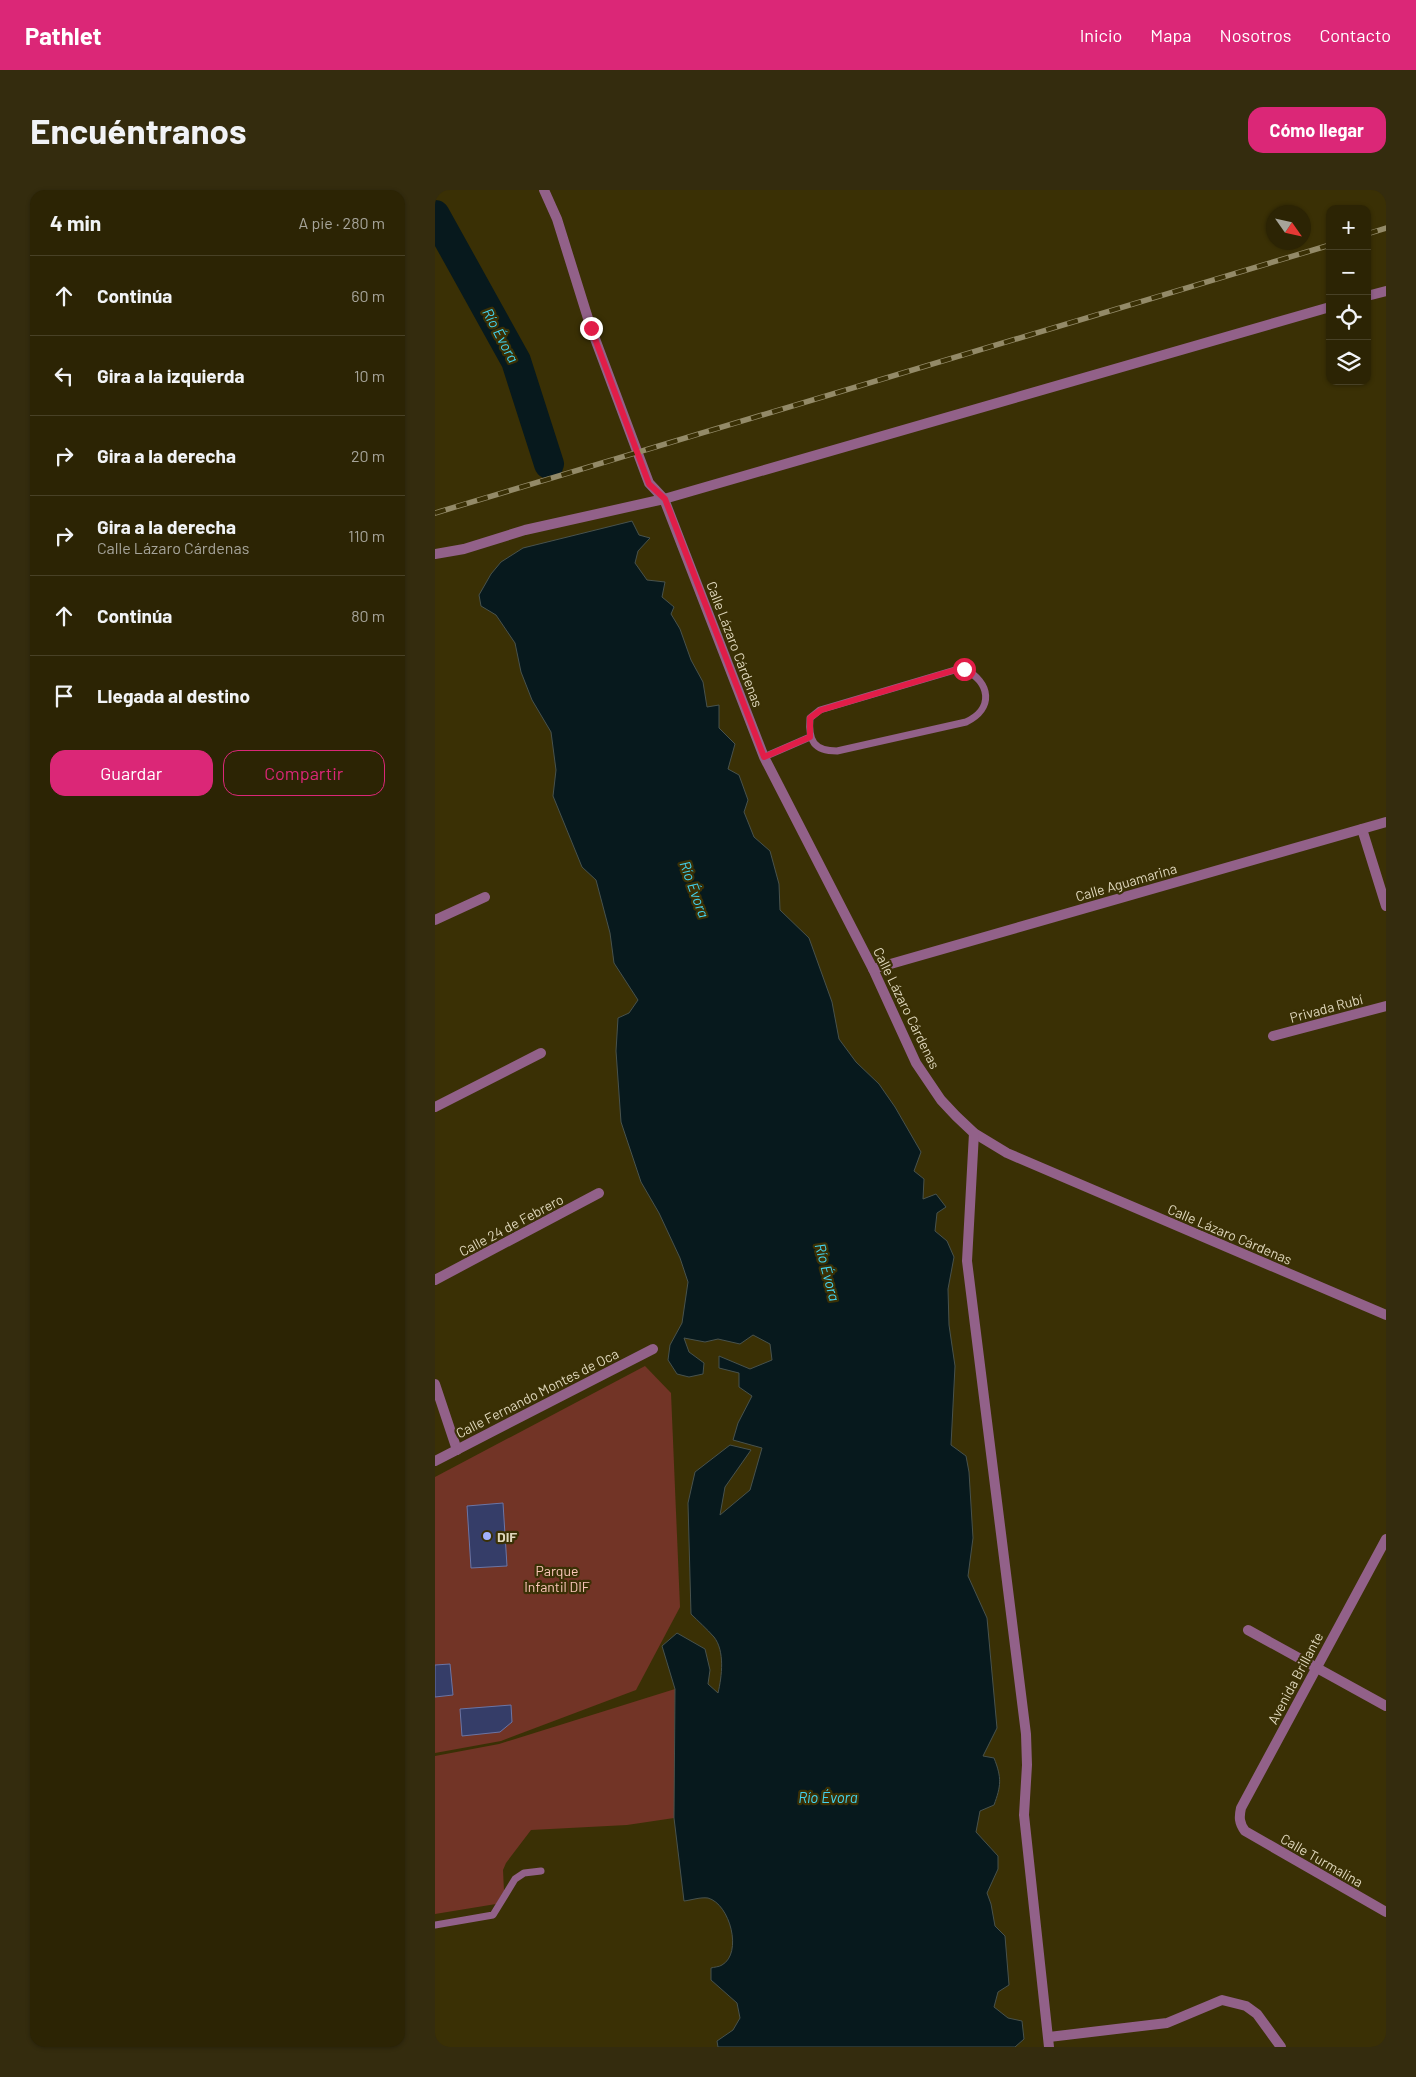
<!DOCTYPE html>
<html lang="es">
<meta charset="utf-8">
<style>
body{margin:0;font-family:Barlow,sans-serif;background:#342c0e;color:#f1f3f6}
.controls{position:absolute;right:15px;top:15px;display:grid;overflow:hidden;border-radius:10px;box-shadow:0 1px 4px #0004}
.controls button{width:45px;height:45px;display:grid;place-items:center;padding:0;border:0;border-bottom:1px solid #484126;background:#2c2404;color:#f1f3f6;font:25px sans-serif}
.compass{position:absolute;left:831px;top:15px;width:45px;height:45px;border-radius:50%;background:#2c2404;box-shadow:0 1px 4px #0004;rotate:124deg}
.stop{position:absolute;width:15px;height:15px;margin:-11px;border:4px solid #e11d48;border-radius:50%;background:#fff}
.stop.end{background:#e11d48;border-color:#fff;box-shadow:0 1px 5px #0008}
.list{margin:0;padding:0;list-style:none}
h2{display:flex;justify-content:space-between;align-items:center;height:65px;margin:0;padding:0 20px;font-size:21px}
h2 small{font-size:16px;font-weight:400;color:#a6a49a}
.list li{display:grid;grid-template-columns:32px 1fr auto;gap:15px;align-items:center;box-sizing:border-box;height:80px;padding:0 20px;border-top:1px solid #484126}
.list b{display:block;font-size:19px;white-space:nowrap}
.list p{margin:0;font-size:16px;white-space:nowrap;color:#a6a49a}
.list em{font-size:16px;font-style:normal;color:#a6a49a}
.actions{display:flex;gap:10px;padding:15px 20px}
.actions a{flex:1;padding:11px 0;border:1px solid #db2777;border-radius:15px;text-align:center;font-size:18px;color:#db2777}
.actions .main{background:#db2777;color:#fff}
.icon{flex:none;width:28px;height:28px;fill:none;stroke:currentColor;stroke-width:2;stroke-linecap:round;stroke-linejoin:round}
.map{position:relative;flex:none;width:951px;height:1857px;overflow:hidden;border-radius:15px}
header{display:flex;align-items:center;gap:30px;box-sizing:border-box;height:70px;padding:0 25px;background:#db2777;color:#fff}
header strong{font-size:24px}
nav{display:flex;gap:28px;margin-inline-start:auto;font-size:18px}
.intro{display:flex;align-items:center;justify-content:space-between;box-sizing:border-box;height:120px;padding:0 30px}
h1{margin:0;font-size:35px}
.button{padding:12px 22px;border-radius:15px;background:#db2777;color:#fff;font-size:18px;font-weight:700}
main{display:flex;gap:30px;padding:0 30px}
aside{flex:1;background:#2c2404;border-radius:15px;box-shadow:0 1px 4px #0004}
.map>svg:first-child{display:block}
.green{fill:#723426}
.water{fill:#07191d;stroke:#48524d}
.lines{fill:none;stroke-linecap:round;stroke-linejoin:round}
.river{stroke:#07191d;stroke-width:30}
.building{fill:#353d68;stroke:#6b75a5}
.service{stroke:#926189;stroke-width:7}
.minor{stroke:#926189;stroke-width:10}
.tertiary{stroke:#926189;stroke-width:10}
.rail-casing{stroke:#938a68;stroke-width:5.5}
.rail{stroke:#3a3005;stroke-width:4;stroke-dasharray:11;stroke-linecap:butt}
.route{stroke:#e11d48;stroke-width:6}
.poi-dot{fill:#a2b2fd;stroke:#3a3005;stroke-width:2}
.labels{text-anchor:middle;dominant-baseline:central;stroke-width:4.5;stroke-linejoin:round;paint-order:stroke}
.street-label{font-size:14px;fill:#dfd7bc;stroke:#3a3005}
.poi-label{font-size:14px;font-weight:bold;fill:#dfd7bc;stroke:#3a3005;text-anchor:start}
.park-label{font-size:14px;fill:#fcc8bb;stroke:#3a3005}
.water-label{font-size:15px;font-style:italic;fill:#43d2ef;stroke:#3a3005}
</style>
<header>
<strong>Pathlet</strong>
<nav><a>Inicio</a><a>Mapa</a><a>Nosotros</a><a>Contacto</a></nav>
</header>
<div class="intro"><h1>Encuéntranos</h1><a class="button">Cómo llegar</a></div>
<main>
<aside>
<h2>4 min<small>A pie · 280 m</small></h2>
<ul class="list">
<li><svg class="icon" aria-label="ahead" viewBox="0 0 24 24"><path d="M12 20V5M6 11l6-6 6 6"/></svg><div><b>Continúa</b></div><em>60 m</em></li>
<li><svg class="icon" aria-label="left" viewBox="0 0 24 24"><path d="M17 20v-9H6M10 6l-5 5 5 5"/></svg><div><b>Gira a la izquierda</b></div><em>10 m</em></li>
<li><svg class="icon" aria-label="right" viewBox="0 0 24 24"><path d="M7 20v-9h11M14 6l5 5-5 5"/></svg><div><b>Gira a la derecha</b></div><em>20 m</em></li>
<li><svg class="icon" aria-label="right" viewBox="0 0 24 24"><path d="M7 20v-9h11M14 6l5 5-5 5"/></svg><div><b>Gira a la derecha</b><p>Calle Lázaro Cárdenas</p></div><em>110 m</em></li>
<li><svg class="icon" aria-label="ahead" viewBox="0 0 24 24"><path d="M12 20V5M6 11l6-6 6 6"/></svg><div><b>Continúa</b></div><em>80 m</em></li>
<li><svg class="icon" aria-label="arrive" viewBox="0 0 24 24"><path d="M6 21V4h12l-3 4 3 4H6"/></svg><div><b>Llegada al destino</b></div></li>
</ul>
<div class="actions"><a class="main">Guardar</a><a>Compartir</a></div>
</aside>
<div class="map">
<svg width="951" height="1857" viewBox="0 0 951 1857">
<rect width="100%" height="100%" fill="#3a3005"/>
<g class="green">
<polygon points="210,1176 236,1203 245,1417 201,1500 66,1551 0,1563 0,1287"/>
<polygon points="240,1499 239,1628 192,1635 96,1640 71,1673 68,1680 69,1701 61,1714 0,1724 0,1566 64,1554"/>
</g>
<path class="water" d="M197,331L204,345L215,348L203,361L200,373L212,390L230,392L227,407L239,417L236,424L245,439L256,470L268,492L272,517L284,515V538L300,554L293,579L304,585L313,610L309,622L319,647L335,661L344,694L345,720L374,748L397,812L404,849L421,872L444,894L460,917L486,962L479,981L489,989L488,1009L501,1004L511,1017L502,1023L500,1041L512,1051L519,1067L513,1099L514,1135L520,1176L516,1255L531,1266L534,1282L538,1348L533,1386L552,1428L562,1538L548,1566L559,1568C567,1588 566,1596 559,1615L545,1621L541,1642L563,1666V1679L552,1703L556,1714L560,1736L570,1746L574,1795L563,1802L559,1817L573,1828L587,1831L589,1849L580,1857H283L282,1851L298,1840L305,1828L302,1813L276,1790V1778C279,1777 284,1777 287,1775C308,1763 295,1714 273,1708C265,1707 257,1710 249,1711L239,1628L240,1499L227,1456L242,1443L270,1459L275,1480L273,1494L283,1503C287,1486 290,1461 279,1447C272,1439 263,1431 256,1424L253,1313L260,1282L295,1255L316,1260L290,1297L285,1325L315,1300L327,1258L298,1250L303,1233L317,1206L304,1197V1183L284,1178V1166L315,1179L337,1170L335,1154L318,1145L305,1154L283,1149L270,1152L249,1148L254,1162L269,1173L268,1184L254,1187L242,1184L233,1170L235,1155L247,1133L253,1092L245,1068L224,1023L206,992L186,932L181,861L183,828L194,823L203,810L179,773L175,743L161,690L147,677L118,606L121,580L116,542L97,510L86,482L80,453L61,425L46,416L44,405L56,384L66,372L88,358Z"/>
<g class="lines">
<polyline class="river" points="0,25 81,171 114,274"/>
</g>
<g class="building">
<polygon points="68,1313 72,1376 36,1378 32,1316"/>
<polygon points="15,1474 18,1505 0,1507 0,1475"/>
<polygon points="76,1515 77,1532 65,1542 27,1546 25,1519"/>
</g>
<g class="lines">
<g class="service">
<path d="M529,479C556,492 559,519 531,532L402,561C379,561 373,551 375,528L385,520L520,480Z"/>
<polyline points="329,567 375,547"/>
<polyline points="0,1735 58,1725 80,1689 89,1683 106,1681"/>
</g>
<g class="minor">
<polyline points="109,0 122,29 156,138 214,293 229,309 329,567 438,779 481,873 506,910 521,926 539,943 572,963 951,1125"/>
<polyline points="0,364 29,359 90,340 229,309"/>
<polyline points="927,639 951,716"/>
<polyline points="0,730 50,707"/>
<polyline points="438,779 951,632"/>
<polyline points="838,846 951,816"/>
<polyline points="0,917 106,863"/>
<polyline points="539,943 532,1071 591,1544 592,1575 589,1625 614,1857"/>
<polyline points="0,1090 164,1003"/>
<polyline points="0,1194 22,1260"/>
<polyline points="0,1271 218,1159"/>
<path d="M951,1349L806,1618C804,1627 804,1633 810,1641L951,1722"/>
<polyline points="813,1440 951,1516"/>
<polyline points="614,1847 732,1833 787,1810 811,1816 822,1824 846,1857"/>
</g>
<g class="tertiary">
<polyline points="932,106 951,101"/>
<polyline points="229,309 895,117"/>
</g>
<g class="rail-casing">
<g id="rail">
<polyline points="932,44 951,38"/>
<polyline points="0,323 895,55"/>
</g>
</g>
<use href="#rail" class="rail"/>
</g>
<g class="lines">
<polyline class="route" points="156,138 214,294 230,309 329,567 375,547 375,528 386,520 520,480 529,479"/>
</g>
<circle class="poi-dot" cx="52" cy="1346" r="5"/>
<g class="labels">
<g class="street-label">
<text transform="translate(300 454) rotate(69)">Calle Lázaro Cárdenas</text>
<text transform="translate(691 692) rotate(-16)">Calle Aguamarina</text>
<text transform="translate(472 818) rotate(64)">Calle Lázaro Cárdenas</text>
<text transform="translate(891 818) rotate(-15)">Privada Rubí</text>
<text transform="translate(76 1035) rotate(-28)">Calle 24 de Febrero</text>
<text transform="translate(795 1044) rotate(23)">Calle Lázaro Cárdenas</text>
<text transform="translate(102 1203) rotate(-27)">Calle Fernando Montes de Oca</text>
<text transform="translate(860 1488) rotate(-62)">Avenida Brillante</text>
<text transform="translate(887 1670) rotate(30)">Calle Turmalina</text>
</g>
<g class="poi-label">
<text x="62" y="1346">DIF</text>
</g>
<g class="park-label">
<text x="122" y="1380">Parque<tspan x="122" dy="16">Infantil DIF</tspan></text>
</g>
<g class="water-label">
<text transform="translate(66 145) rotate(62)">Río Évora</text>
<text transform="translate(260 699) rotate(70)">Río Évora</text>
<text transform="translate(393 1082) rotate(75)">Río Évora</text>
<text x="393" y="1607">Río Évora</text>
</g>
</g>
</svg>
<div class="controls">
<button>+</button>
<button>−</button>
<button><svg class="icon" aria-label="locate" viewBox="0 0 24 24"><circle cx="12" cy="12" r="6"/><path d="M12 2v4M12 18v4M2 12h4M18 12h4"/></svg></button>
<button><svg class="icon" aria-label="layers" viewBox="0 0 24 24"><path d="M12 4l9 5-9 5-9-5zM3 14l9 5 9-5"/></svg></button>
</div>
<svg class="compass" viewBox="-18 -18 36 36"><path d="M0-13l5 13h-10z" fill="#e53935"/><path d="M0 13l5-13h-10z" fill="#a6a49a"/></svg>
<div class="stop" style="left:529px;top:479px"></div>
<div class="stop end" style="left:156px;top:138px"></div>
</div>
</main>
